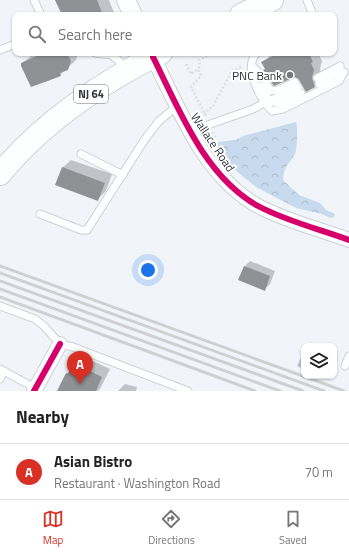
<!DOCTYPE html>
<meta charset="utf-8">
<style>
body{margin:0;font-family:"Titillium Web",sans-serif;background:#f6f6f6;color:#222}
.controls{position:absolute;right:12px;bottom:12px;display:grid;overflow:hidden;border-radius:8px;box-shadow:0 1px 3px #0004}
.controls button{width:36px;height:36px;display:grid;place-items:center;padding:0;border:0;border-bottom:1px solid #e0e0e0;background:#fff;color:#222;font:20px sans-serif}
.you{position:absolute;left:148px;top:270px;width:14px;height:14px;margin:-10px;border:3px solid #fff;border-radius:50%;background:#1a73e8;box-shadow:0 0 0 6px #1a73e833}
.badge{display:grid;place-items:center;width:26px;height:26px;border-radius:50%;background:#d93025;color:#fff;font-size:13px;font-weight:700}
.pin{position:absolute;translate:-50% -33px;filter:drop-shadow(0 1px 2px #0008)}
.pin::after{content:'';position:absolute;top:21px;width:14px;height:12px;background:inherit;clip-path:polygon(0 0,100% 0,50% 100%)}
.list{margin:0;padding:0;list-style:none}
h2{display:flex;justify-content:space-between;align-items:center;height:52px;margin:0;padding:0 16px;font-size:17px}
h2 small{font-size:13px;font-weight:400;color:#767676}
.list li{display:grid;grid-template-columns:26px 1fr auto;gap:12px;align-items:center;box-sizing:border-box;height:56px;padding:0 16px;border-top:1px solid #e0e0e0}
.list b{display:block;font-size:15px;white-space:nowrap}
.list p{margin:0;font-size:13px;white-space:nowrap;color:#767676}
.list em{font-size:13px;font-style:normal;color:#767676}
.icon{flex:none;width:22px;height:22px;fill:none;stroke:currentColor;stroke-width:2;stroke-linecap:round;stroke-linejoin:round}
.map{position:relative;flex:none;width:349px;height:391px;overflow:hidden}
.search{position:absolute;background:#fff;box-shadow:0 1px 3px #0004;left:12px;right:12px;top:12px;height:44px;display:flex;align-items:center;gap:10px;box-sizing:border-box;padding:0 14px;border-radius:8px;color:#767676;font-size:15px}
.sheet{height:108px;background:#fff}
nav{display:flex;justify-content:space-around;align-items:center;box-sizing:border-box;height:56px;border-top:1px solid #e0e0e0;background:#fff;font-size:11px;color:#767676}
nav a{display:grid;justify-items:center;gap:2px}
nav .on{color:#d93025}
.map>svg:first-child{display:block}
.forest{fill:url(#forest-crowns)}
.shadow{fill:#0003}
.building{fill:#8f9195}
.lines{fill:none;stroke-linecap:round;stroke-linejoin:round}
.service-casing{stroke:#cdd1d4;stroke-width:9}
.minor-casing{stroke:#cdd1d4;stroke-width:16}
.tertiary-casing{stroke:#cdd1d4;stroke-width:20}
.primary-casing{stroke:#cdd1d4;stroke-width:24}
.path{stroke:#dedfe0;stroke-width:2.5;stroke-dasharray:2 2;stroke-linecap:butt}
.service{stroke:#fdfefe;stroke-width:7}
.minor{stroke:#fdfefe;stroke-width:14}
.tertiary{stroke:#fdfefe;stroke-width:18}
.primary{stroke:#fdfefe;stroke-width:22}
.rail{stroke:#d0d0d2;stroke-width:3}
.cycleway-casing{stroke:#fff;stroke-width:8}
.cycleway{stroke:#d6006c;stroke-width:6}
.poi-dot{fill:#74787c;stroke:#fff;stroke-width:1.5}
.labels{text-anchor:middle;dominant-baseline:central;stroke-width:4;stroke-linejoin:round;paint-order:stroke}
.shield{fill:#fff;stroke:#6f7174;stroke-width:1}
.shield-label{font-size:11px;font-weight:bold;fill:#313438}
.poi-label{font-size:12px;fill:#313438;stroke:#fff;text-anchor:end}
.street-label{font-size:12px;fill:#313438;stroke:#fff}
</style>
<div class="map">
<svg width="349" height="391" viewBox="0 0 349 391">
<defs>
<pattern id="forest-crowns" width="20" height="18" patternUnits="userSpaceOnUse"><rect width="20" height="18" fill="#c8daee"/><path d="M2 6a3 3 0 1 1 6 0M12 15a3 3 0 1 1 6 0" fill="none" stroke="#acbccd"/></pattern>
</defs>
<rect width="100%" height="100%" fill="#f1f5fa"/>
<path class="forest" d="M296,122C298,127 297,146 296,151C292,163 284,163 283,180L299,195L320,203L326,210L335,214L334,217L330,218L322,214L296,208L256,187L235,170L218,147V142L235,140L246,135Z"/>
<g class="shadow">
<polygon points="58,0 109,0 115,15 63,15"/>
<polygon points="35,53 78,53 76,60 60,75 46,82 22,63"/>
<polygon points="273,53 321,53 319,55 322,61 320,69 323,78 315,86 295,76 266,69 263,62"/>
<polygon points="71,160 112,174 106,191 98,199 62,168"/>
<polygon points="250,261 275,271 270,284 264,290 245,266"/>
<polygon points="304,351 304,369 297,366"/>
<polygon points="80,361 89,365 93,361 110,369 100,389 98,391 58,391 66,374"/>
<polygon points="125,384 137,387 136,391 118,391"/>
</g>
<g class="building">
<polygon points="55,0 97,0 103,15 62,15"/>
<polygon points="36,53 67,53 71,61 68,70 60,73 61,76 31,87 21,66 21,63 37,56"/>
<polygon points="279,53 309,53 313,62 311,63 314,70 312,78 315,87 306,92 299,80 295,77 274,86 263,70 265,69 261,62"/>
<polygon points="62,167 105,183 98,201 55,185"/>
<polygon points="244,266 270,276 265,291 238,280"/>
<polygon points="71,368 82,374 84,368 102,377 96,391 57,391 66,373 68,374"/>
</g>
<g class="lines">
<g class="service-casing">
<g id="service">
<polyline points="34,0 41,15"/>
<polyline points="307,0 313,15"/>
<polyline points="0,50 15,44"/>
<polyline points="95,53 112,55 127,68"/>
<path d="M257,53C242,67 261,100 272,111L283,109L339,81L344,72"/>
<polyline points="252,66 261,75 271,91 278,90 295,82"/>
<polyline points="317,78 340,66"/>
<polyline points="319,84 337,74 340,66"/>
<polyline points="260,86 270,101 279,104 301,93"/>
<polyline points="270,101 298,87"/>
<polyline points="191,131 253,109 264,103"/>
<polyline points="81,154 123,175"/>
<polyline points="40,214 81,230 87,230 145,139 159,121 177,106"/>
<polyline points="0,306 35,319 44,326 60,344 73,347 188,391"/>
<polyline points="345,366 349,356"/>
<polyline points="0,369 35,388"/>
<polyline points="0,379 4,371"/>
</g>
</g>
<g class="minor-casing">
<g id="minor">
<path d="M153,57C179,109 204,176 258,206C286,221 319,229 349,240"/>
<polyline points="34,391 60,344"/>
</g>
</g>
<g class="tertiary-casing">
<polyline id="tertiary" points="126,0 133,15"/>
</g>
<g class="primary-casing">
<g id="primary">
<polyline points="241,15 272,0"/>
<path d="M0,174C42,123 103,81 161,53"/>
</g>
</g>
<g class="path">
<polyline points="186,64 191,74 198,69"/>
<polyline points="204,114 213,106 232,71 243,66"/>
<polyline points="206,116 191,87 201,76 198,69 200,65 199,60 213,53"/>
<polyline points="213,132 216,139"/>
</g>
<use href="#service" class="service"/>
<use href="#minor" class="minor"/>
<use href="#tertiary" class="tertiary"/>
<use href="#primary" class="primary"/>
<g class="rail">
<polyline points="0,266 344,391"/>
<polyline points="0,273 324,391"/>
<polyline points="0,281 303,391"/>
<polyline points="0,289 280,391"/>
<polyline points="0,297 255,391"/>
</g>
<g class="cycleway-casing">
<g id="cycleway">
<path d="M153,57C179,109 204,176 258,206C286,221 319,229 349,240"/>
<polyline points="34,391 60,344"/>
</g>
</g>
<use href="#cycleway" class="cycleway"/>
</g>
<circle class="poi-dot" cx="290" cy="75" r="4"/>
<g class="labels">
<rect class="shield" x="74" y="85" width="34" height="18" rx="3"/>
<g class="shield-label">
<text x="91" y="94">NJ 64</text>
</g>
<g class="poi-label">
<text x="282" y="75">PNC Bank</text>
</g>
<g class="street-label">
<text transform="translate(213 142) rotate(56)">Wallace Road</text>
</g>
</g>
</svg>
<div class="controls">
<button><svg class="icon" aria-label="layers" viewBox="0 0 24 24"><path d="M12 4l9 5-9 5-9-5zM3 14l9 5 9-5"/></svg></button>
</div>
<div class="you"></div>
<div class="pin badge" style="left:80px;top:384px">A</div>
<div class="search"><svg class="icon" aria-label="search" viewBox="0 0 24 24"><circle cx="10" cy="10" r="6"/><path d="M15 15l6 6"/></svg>Search here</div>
</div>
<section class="sheet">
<h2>Nearby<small></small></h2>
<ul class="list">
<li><span class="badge">A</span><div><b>Asian Bistro</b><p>Restaurant · Washington Road</p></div><em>70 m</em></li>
</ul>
</section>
<nav>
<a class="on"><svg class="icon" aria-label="map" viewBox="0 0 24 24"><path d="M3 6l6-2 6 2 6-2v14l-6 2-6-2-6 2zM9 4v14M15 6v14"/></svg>Map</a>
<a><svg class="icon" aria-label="directions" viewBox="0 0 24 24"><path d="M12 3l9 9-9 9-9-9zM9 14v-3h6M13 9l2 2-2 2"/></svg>Directions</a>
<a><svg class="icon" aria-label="saved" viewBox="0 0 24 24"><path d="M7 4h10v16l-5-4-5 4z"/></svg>Saved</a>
</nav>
